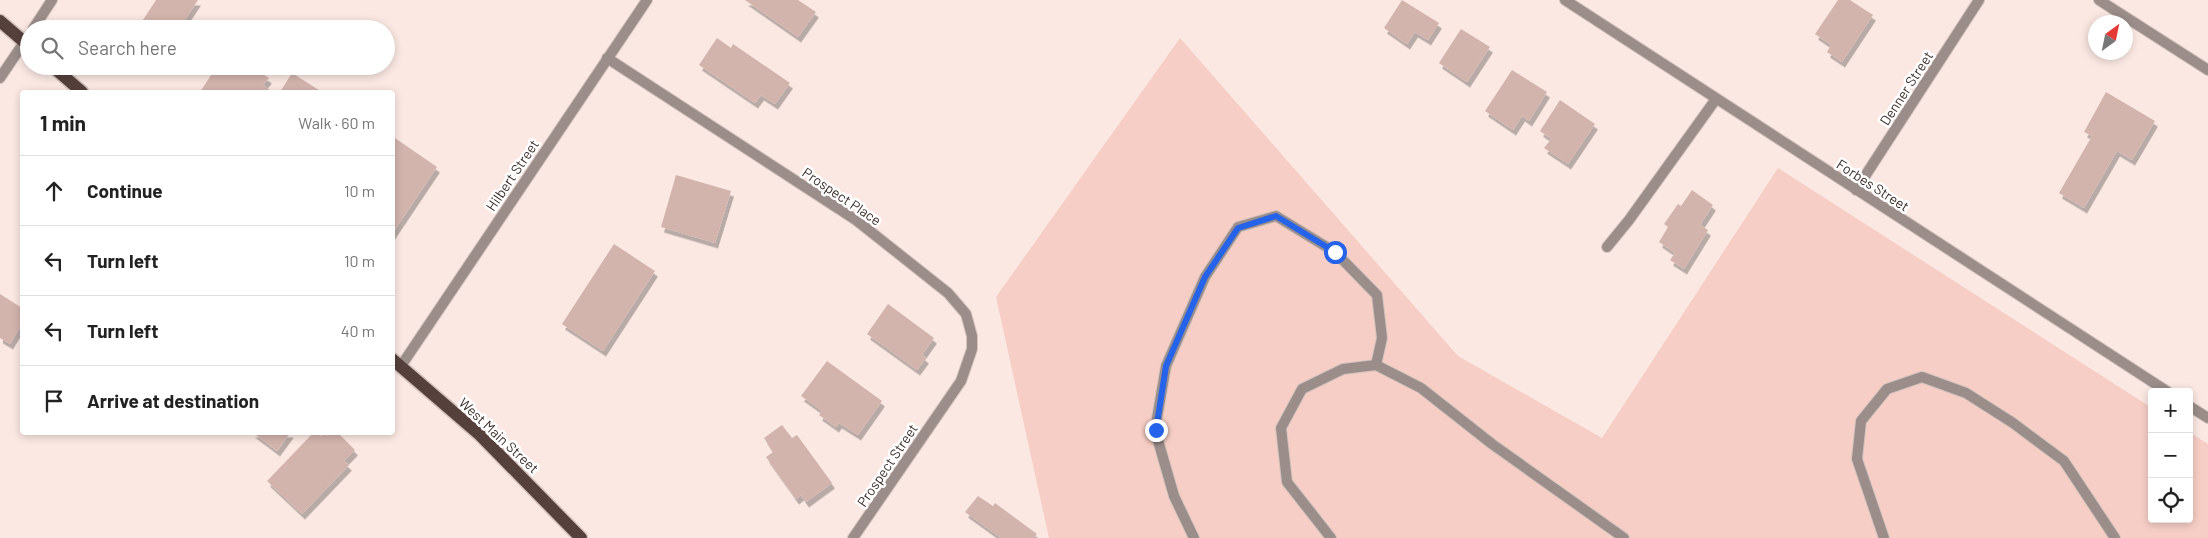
<!DOCTYPE html>
<meta charset="utf-8">
<style>
body{margin:0;font-family:Barlow,sans-serif;background:#f6f6f6;color:#222}
.controls{position:absolute;right:15px;bottom:15px;display:grid;overflow:hidden;border-radius:5px;box-shadow:0 2px 8px #0003}
.controls button{width:45px;height:45px;display:grid;place-items:center;padding:0;border:0;border-bottom:1px solid #e0e0e0;background:#fff;color:#222;font:25px sans-serif}
.compass{position:absolute;left:2088px;top:15px;width:45px;height:45px;border-radius:50%;background:#fff;box-shadow:0 2px 8px #0003;rotate:33deg}
.stop{position:absolute;width:15px;height:15px;margin:-11px;border:4px solid #2563eb;border-radius:50%;background:#fff}
.stop.end{background:#2563eb;border-color:#fff;box-shadow:0 1px 5px #0008}
.list{margin:0;padding:0;list-style:none}
h2{display:flex;justify-content:space-between;align-items:center;height:65px;margin:0;padding:0 20px;font-size:21px}
h2 small{font-size:16px;font-weight:400;color:#767676}
.list li{display:grid;grid-template-columns:32px 1fr auto;gap:15px;align-items:center;box-sizing:border-box;height:70px;padding:0 20px;border-top:1px solid #e0e0e0}
.list b{display:block;font-size:19px;white-space:nowrap}
.list em{font-size:16px;font-style:normal;color:#767676}
.icon{flex:none;width:28px;height:28px;fill:none;stroke:currentColor;stroke-width:2;stroke-linecap:round;stroke-linejoin:round}
.map{position:relative;flex:none;width:2208px;height:538px;overflow:hidden}
.search{position:absolute;background:#fff;box-shadow:0 2px 8px #0003;left:20px;top:20px;width:375px;height:55px;display:flex;align-items:center;gap:12px;box-sizing:border-box;padding:0 18px;border-radius:28px;color:#767676;font-size:19px}
.panel{position:absolute;background:#fff;box-shadow:0 2px 8px #0003;left:20px;top:90px;width:375px;height:345px;border-radius:5px}
.map>svg:first-child{display:block}
.green{fill:#f6cec5}
.building{fill:#d3b4ad;filter:url(#shadow)}
.lines{fill:none;stroke-linecap:round;stroke-linejoin:round}
.service-casing{stroke:#d4c3be;stroke-width:12}
.minor-casing{stroke:#d4c3be;stroke-width:12}
.primary-casing{stroke:#d4c3be;stroke-width:15}
.service{stroke:#9a8d8a;stroke-width:10}
.minor{stroke:#9a8d8a;stroke-width:10}
.primary{stroke:#56403b;stroke-width:12}
.route{stroke:#2563eb;stroke-width:6}
.labels{text-anchor:middle;dominant-baseline:central;stroke-width:5;stroke-linejoin:round;paint-order:stroke}
.street-label{font-size:14px;fill:#3a2e2b;stroke:#fff}
</style>
<div class="map">
<svg width="2208" height="538" viewBox="0 0 2208 538">
<defs>
<filter id="shadow"><feDropShadow dx="3" dy="5.5" stdDeviation="0" flood-color="#0004"/></filter>
</defs>
<rect width="100%" height="100%" fill="#fbe8e3"/>
<polygon class="green" points="1180,38 1458,356 1602,438 1778,168 2152,408 2152,519 2189,519 2189,432 2208,444 2208,538 1049,538 996,297"/>
<g class="building">
<polygon points="156,0 198,0 181,26 186,29 137,29"/>
<polygon points="745,0 798,0 816,12 798,37"/>
<polygon points="1402,0 1439,23 1428,40 1415,32 1407,44 1384,28"/>
<polygon points="1838,0 1850,0 1873,15 1842,62 1827,52 1831,45 1815,34"/>
<polygon points="1461,29 1490,47 1467,82 1439,63"/>
<polygon points="717,38 731,48 733,44 790,83 775,104 761,95 755,103 699,65"/>
<polygon points="217,66 251,66 269,78 263,85 270,90 268,92 200,92"/>
<polygon points="1512,70 1547,92 1529,121 1522,116 1513,130 1485,111"/>
<polygon points="292,73 322,92 280,92"/>
<polygon points="2106,92 2155,121 2132,160 2117,151 2084,208 2059,193 2092,136 2084,132"/>
<polygon points="1560,100 1595,124 1568,164 1544,148 1551,139 1540,131"/>
<polygon points="395,138 437,167 392,234 392,143"/>
<polygon points="676,175 731,191 715,243 661,227"/>
<polygon points="1692,190 1713,205 1700,225 1708,230 1684,269 1670,260 1675,253 1659,242 1668,227 1664,224 1678,204 1681,206"/>
<polygon points="614,244 655,271 603,351 562,324"/>
<polygon points="0,294 22,308 22,324 10,344 0,338"/>
<polygon points="888,304 934,338 922,355 926,358 917,370 867,334"/>
<polygon points="827,361 882,401 858,435 839,423 836,427 819,415 822,411 801,396"/>
<polygon points="782,425 792,438 797,435 832,483 806,502 801,495 796,499 766,457 773,452 764,438"/>
<polygon points="252,432 291,432 277,451"/>
<polygon points="314,432 317,432 321,436 325,432 337,432 355,450 344,461 349,465 302,514 267,481"/>
<polygon points="978,496 993,506 995,503 1037,534 1034,538 1001,538 965,512"/>
</g>
<g class="lines">
<g class="service-casing">
<g id="service">
<polyline points="1607,247 1629,220 1716,99"/>
<polyline points="1194,538 1174,496 1155,430 1166,366 1205,277 1238,227 1276,216 1335,252 1377,295 1382,338 1376,365"/>
<polyline points="1331,538 1287,482 1281,428 1302,389 1343,369 1376,365 1421,388 1492,444 1624,538"/>
<polyline points="1884,538 1857,459 1861,421 1887,389 1922,377 1966,393 2013,423 2064,461 2115,538"/>
</g>
</g>
<g class="minor-casing">
<g id="minor">
<polyline points="1565,0 2168,392"/>
<polyline points="2099,0 2208,70"/>
<polyline points="33,29 52,0"/>
<polyline points="607,58 856,220 948,293 966,314 972,336 972,349 961,381 853,538"/>
<polyline points="0,78 29,35"/>
<polyline points="1856,190 1979,0"/>
<polyline points="401,366 647,0"/>
<polyline points="2189,406 2208,418"/>
</g>
</g>
<g class="primary-casing">
<g id="primary">
<polyline points="0,21 29,46"/>
<polyline points="52,66 82,92"/>
<polyline points="392,359 480,435 581,538"/>
</g>
</g>
<use href="#service" class="service"/>
<use href="#minor" class="minor"/>
<use href="#primary" class="primary"/>
</g>
<g class="lines">
<polyline class="route" points="1156,430 1166,366 1205,277 1238,228 1276,216 1335,252"/>
</g>
<g class="labels">
<g class="street-label">
<text transform="translate(1906 88) rotate(-57)">Denner Street</text>
<text transform="translate(512 175) rotate(-56)">Hilbert Street</text>
<text transform="translate(1873 185) rotate(33)">Forbes Street</text>
<text transform="translate(842 196) rotate(34)">Prospect Place</text>
<text transform="translate(499 435) rotate(43)">West Main Street</text>
<text transform="translate(887 465) rotate(-56)">Prospect Street</text>
</g>
</g>
</svg>
<div class="controls">
<button>+</button>
<button>−</button>
<button><svg class="icon" aria-label="locate" viewBox="0 0 24 24"><circle cx="12" cy="12" r="6"/><path d="M12 2v4M12 18v4M2 12h4M18 12h4"/></svg></button>
</div>
<svg class="compass" viewBox="-18 -18 36 36"><path d="M0-13l5 13h-10z" fill="#e53935"/><path d="M0 13l5-13h-10z" fill="#767676"/></svg>
<div class="stop" style="left:1335px;top:252px"></div>
<div class="stop end" style="left:1156px;top:430px"></div>
<div class="search"><svg class="icon" aria-label="search" viewBox="0 0 24 24"><circle cx="10" cy="10" r="6"/><path d="M15 15l6 6"/></svg>Search here</div>
<section class="panel">
<h2>1 min<small>Walk · 60 m</small></h2>
<ul class="list">
<li><svg class="icon" aria-label="ahead" viewBox="0 0 24 24"><path d="M12 20V5M6 11l6-6 6 6"/></svg><div><b>Continue</b></div><em>10 m</em></li>
<li><svg class="icon" aria-label="left" viewBox="0 0 24 24"><path d="M17 20v-9H6M10 6l-5 5 5 5"/></svg><div><b>Turn left</b></div><em>10 m</em></li>
<li><svg class="icon" aria-label="left" viewBox="0 0 24 24"><path d="M17 20v-9H6M10 6l-5 5 5 5"/></svg><div><b>Turn left</b></div><em>40 m</em></li>
<li><svg class="icon" aria-label="arrive" viewBox="0 0 24 24"><path d="M6 21V4h12l-3 4 3 4H6"/></svg><div><b>Arrive at destination</b></div></li>
</ul>
</section>
</div>
